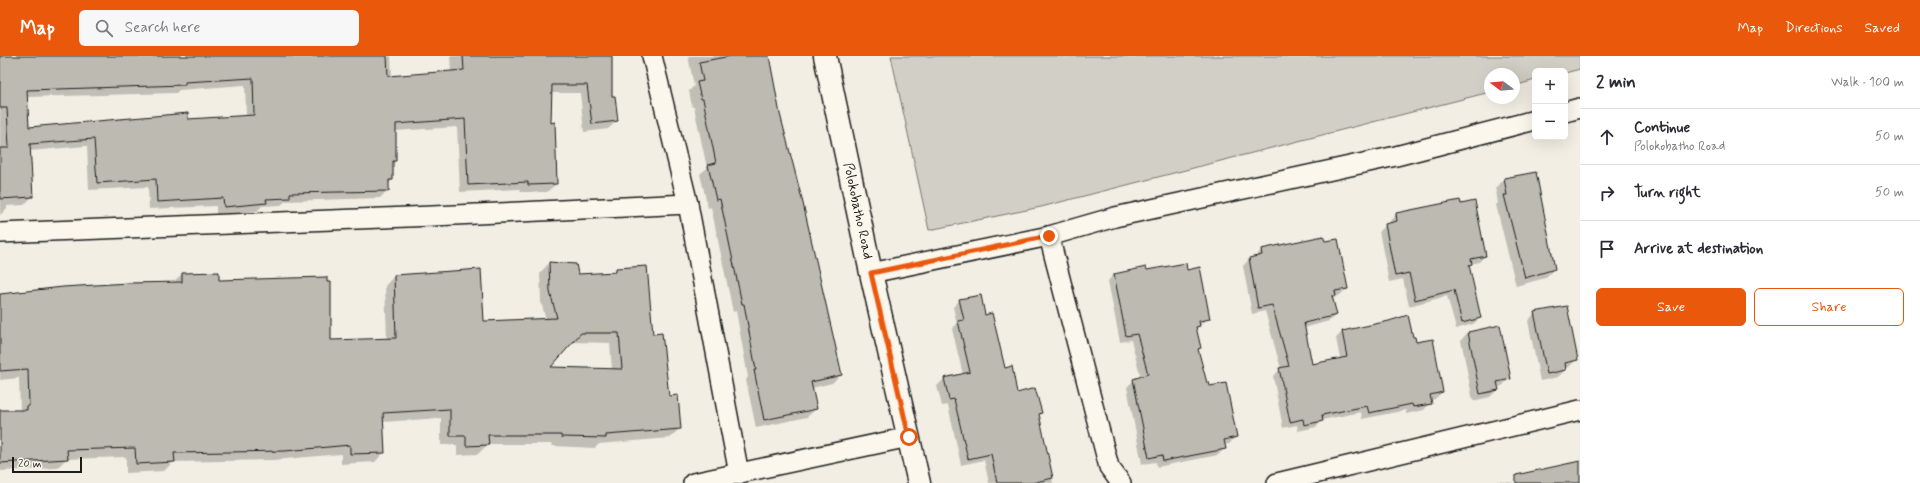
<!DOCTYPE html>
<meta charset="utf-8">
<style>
body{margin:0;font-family:Mynerve,sans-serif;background:#f7f7f7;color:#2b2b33}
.controls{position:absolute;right:12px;top:12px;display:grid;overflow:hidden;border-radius:6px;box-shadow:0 4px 16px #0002}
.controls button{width:36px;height:36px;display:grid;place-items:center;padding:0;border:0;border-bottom:1px solid #e1e1e2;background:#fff;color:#2b2b33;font:20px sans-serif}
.compass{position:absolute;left:1484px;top:12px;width:36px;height:36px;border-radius:50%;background:#fff;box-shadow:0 4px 16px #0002;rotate:286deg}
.scale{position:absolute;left:12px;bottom:10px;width:70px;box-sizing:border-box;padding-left:4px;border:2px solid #1c1c1c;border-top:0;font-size:11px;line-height:14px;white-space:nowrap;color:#1c1c1c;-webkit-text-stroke:3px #fbf7ec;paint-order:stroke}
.stop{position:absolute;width:12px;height:12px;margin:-9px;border:3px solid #ea580c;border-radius:50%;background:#fff}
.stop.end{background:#ea580c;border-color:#fff;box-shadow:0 1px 4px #0008}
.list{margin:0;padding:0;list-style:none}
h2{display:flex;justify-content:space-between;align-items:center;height:52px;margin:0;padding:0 16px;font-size:17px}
h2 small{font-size:13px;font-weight:400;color:#7c7c81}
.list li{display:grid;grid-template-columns:26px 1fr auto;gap:12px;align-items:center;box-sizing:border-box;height:56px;padding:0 16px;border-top:1px solid #e1e1e2}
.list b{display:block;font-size:15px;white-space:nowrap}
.list p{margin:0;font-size:13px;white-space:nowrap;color:#7c7c81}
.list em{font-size:13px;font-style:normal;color:#7c7c81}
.actions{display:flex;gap:8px;padding:12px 16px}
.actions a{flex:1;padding:9px 0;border:1px solid #ea580c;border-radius:6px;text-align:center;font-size:14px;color:#ea580c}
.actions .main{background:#ea580c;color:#fff}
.icon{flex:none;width:22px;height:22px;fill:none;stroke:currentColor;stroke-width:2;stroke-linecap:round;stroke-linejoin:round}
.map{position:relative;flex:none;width:1580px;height:427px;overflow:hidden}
header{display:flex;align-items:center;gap:24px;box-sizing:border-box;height:56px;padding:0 20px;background:#ea580c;color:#fff}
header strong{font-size:19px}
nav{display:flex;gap:22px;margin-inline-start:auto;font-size:14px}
.search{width:280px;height:36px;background:#f7f7f7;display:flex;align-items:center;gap:10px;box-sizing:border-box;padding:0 14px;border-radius:6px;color:#7c7c81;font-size:15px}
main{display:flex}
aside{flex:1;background:#fff}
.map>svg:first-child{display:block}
.green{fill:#d2cfc6;stroke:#777671}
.shadow{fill:#0003;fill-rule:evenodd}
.building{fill:#bdbab1;stroke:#1c1c1c;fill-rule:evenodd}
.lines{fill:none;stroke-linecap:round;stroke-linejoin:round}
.minor-casing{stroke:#1c1c1c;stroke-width:22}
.tertiary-casing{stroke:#1c1c1c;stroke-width:25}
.minor{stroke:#fbf7ec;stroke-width:19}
.tertiary{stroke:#fbf7ec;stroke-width:22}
.route{stroke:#ea580c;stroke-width:5}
.labels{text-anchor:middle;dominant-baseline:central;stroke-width:3.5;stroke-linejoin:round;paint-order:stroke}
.street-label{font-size:14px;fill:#1c1c1c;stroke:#fbf7ec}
</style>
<header>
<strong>Map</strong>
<div class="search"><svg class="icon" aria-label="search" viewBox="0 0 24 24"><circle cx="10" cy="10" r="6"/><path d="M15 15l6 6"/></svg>Search here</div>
<nav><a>Map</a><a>Directions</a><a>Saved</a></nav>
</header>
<main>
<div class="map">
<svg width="1580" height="427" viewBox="0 0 1580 427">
<rect width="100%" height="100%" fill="#f2eee4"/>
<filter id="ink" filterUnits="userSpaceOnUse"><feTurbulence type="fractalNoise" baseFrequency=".025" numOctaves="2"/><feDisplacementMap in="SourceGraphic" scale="8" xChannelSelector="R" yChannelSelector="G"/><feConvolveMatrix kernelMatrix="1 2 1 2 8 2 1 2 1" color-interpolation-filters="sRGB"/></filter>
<g filter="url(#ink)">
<polygon class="green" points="891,0 1580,0 1580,13 1565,17 1565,15 1535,15 1535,24 1514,30 1514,18 1490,18 1490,36 1041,151 929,174"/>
<g class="shadow">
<path d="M0,0H391L392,21L451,16L450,0H607L611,41L617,65L608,73L584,76L580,37H550V68L556,128L547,136H520V133L460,136L457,71L395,75V105L392,108V124L388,129V134L380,142L286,145L281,149L262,150L257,155L216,158V150L149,153L148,131L89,134L87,90L29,95L32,141L24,149L7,150V152L0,159ZM245,29L246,60L28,72L26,41L176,37L179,34Z"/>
<polygon points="688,0 768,0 779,58 841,319 832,327 812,332 816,353 807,361 756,372 746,324 748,321 736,255 733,256 711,151 708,152 700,118 707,112 694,51 692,51 689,35 694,30"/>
<polygon points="1535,117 1554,213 1545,222 1516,230 1496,149 1498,147 1495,132 1504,123"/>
<polygon points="1459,146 1485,200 1479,206 1471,208 1468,211 1480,262 1473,268 1456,273 1447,240 1409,250 1403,223 1389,226 1379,175 1385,169 1390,168 1390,165 1396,158"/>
<polygon points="1303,186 1347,233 1340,239 1332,243 1336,259 1329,265 1304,272 1311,309 1340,303 1336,282 1342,276 1412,283 1442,336 1435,343 1430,344 1430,347 1424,354 1406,358 1406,354 1362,363 1361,356 1322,364 1316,371 1298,375 1297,369 1283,372 1273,320 1281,313 1265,255 1252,258 1243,210 1249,203 1255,202 1261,194"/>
<path d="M549,207L577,219L612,217L617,213L652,279L668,341L680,372L670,382L599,388L595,392L552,390V388H488L478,398L457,399V389H441V362L383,366L384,396L375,406L341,408V398L274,404L173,406L164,415L126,417V401L66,403L57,412L0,415V355H20L19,322L0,324V239L172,227L182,218L218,217V225L330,285L387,283L385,230L394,220L483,266L546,264L541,246L540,217ZM572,286L610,287L612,314L549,311Z"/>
<polygon points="1146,215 1186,215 1209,262 1195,273 1200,292 1197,294 1206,328 1236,381 1229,388 1224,389 1225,392 1218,399 1157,411 1156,406 1142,408 1127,331 1134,324 1141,322 1131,284 1120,286 1108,225 1114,218"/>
<polygon points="960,244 985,260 1004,313 1016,338 1041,357 1039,359 1053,427 989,427 984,404 961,409 948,349 942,350 937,330 944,323 963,319 952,273 957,268 953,251"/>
<polygon points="1535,257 1576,304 1569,311 1565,312 1565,314 1558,321 1540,325 1528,265"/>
<polygon points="1468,276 1510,322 1502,330 1497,331 1497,334 1490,341 1473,345 1461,284"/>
<polygon points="1497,425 1517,427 1496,427"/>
</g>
<g class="building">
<path d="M0,0H387L388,20L464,14L463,0H612V40H615L618,65L592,68L587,29H552L551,67L555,66L557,128L528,129V126L468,129L465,63L396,68V105H393V124H389V135L290,137V142L266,143L267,147L224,151L223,142L157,146L156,123L97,127L94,83L30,88L33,141L0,143V92H9L7,52H0ZM253,22L254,59L188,63V57L29,71L27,34L185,29V26Z"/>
<polygon points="731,0 769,0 780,58 802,143 842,319 811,326 817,353 764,364 754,314 756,314 744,248 742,248 720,143 716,144 708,109 716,107 703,43 701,43 697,26 703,25 699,6"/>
<polygon points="1536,116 1555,213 1525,222 1504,139 1507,139 1504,122"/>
<polygon points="1460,144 1461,148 1475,145 1486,200 1471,203 1472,208 1469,209 1481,262 1462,267 1454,234 1415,244 1409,217 1395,220 1385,168 1397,165 1396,157"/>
<polygon points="1323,180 1325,185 1338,183 1348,233 1335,235 1336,240 1332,240 1337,259 1304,267 1312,308 1347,301 1342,275 1389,265 1408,259 1413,281 1415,281 1416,286 1433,283 1443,336 1430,339 1432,348 1413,351 1412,348 1369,357 1367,350 1322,359 1323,365 1304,369 1303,363 1290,366 1279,312 1289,310 1272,249 1258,252 1249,202 1262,199 1261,193"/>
<path d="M549,206L576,208L578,218L616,216V212L647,210L653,278L662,277L669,340L678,339L681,373L606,379V382L561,381V379H488L489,389L466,390V380H450V353L383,357L385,397L350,398V389L285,395L174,397L175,406L136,408L135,392L67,394L68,403L0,407V354H27V350H29L28,313L0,315V238L63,231L128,227L182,226V217L219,216V224L327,221V226H331V284L396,282L394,219L481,213L484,265L557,262L550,236ZM581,277H619L622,313L551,311Z"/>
<polygon points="1186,207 1187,214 1200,211 1210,263 1199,265 1200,270 1196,271 1201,292 1198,293 1207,327 1209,326 1210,330 1226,327 1237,381 1224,384 1226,393 1163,405 1162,399 1149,402 1133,323 1148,318 1137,278 1126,280 1114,218 1146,211 1147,214"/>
<polygon points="981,239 985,259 992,257 1005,312 1012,310 1017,337 1035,332 1042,357 1039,358 1053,422 1032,427 997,427 991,398 968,403 954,343 949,344 944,322 970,316 958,265 964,264 959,243"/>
<polygon points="1567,250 1578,304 1565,307 1566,314 1547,318 1534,256"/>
<polygon points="1500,269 1511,323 1497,326 1499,334 1480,338 1468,276"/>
<polygon points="1580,405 1580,427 1516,427 1516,419"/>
</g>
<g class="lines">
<g class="minor-casing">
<g id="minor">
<polyline points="652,0 688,148 739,418"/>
<polyline points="1565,56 1580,52"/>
<polyline points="0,177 433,160 688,148"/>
<polyline points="1049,180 1109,411 1121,427"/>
<polyline points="871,217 1049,180 1115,161 1396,100 1535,64"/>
<polyline points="693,427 909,381"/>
<polyline points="1277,427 1580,354"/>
</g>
</g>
<g class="tertiary-casing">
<polyline id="tertiary" points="825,0 871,217 919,427"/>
</g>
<use href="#minor" class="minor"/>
<use href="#tertiary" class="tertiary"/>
</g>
</g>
<g class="lines" filter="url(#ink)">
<polyline class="route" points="909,381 871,217 1049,180"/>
</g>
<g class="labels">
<g class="street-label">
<text transform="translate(858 155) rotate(78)">Polokobatho Road</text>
</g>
</g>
</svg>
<div class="controls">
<button>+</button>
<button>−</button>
</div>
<svg class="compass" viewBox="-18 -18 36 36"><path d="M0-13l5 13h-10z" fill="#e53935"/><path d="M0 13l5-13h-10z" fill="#7c7c81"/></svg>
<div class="scale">20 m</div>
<div class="stop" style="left:909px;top:381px"></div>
<div class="stop end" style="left:1049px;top:180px"></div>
</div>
<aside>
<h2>2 min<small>Walk · 100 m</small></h2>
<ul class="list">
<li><svg class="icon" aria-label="ahead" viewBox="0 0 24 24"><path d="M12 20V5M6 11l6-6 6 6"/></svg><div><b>Continue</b><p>Polokobatho Road</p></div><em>50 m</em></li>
<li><svg class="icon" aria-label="right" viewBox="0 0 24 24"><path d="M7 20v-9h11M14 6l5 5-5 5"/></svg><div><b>Turn right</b></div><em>50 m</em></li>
<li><svg class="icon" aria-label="arrive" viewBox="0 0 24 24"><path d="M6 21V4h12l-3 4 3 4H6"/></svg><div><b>Arrive at destination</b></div></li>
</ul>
<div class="actions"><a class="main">Save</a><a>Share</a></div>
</aside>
</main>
